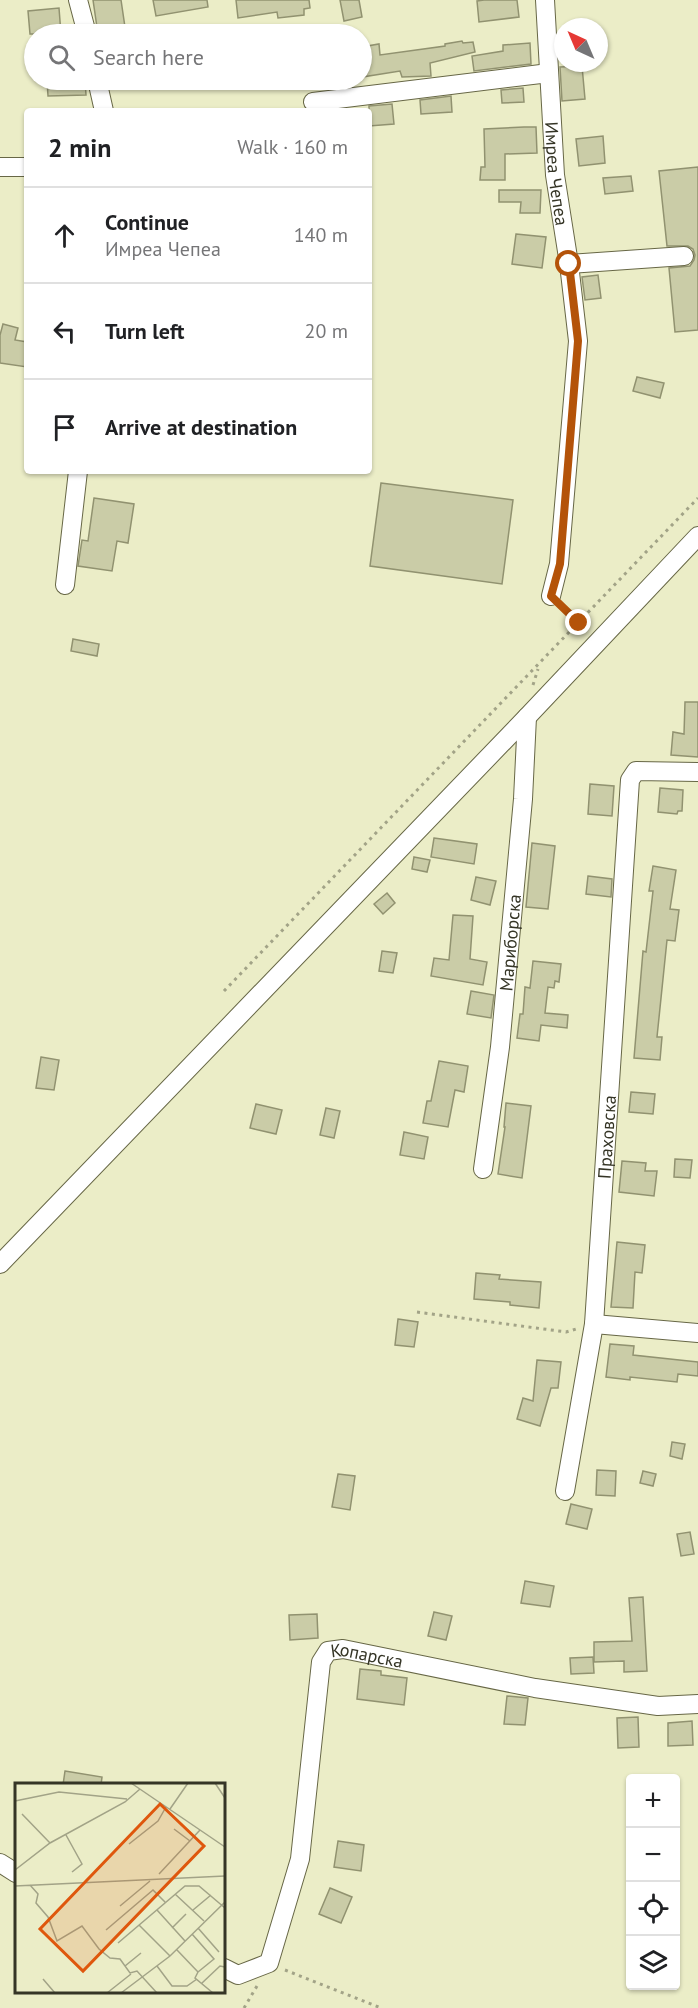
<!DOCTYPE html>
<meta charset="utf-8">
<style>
body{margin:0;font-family:"PT Sans",sans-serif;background:#f2f2f2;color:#202124}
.controls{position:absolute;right:18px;bottom:18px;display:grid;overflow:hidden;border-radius:6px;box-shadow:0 2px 4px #0004}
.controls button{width:54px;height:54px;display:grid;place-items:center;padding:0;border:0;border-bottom:2px solid #e0e0e0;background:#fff;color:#202124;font:30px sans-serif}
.compass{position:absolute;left:554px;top:18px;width:54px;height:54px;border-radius:50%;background:#fff;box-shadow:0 2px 4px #0004;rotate:316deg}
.stop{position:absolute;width:18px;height:18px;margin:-14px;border:4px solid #b45309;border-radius:50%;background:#fff}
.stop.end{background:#b45309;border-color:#fff;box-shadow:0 2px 6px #0008}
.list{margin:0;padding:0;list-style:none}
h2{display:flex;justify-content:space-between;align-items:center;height:78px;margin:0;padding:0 24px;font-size:26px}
h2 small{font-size:20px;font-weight:400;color:#757577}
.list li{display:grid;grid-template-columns:39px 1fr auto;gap:18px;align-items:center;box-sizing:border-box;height:96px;padding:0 24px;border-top:2px solid #e0e0e0}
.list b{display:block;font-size:22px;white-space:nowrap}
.list p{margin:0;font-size:20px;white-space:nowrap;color:#757577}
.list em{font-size:20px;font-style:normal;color:#757577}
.icon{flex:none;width:33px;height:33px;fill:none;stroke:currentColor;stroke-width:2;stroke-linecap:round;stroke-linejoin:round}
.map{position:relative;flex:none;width:698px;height:2008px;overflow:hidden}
.search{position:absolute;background:#fff;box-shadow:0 2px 4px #0004;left:24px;top:24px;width:348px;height:66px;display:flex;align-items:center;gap:15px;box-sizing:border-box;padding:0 21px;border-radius:33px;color:#757577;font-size:22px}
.panel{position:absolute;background:#fff;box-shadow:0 2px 4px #0004;left:24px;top:108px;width:348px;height:366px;border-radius:6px}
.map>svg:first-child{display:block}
.building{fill:#cacca7;stroke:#919270;stroke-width:1.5}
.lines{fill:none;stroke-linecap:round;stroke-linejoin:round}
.minor-casing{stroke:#676746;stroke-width:20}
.path{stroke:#a2a387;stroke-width:3;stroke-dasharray:3 4.5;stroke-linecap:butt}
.minor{stroke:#fff;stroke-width:18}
.route{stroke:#b45309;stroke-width:8}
.labels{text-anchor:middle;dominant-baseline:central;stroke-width:4.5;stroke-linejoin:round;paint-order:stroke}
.street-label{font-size:18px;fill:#353526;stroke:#ebedc7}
.inset-road{fill:none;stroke:#a2a387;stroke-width:1.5}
.view{fill:#df570d;fill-opacity:0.15;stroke:#df570d;stroke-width:3}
.inset-edge{fill:none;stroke:#353526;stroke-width:3}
</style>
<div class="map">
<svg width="698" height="2008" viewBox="0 0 698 2008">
<rect width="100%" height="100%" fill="#ebedc7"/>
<g class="building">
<polygon points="93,0 121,0 126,34 98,34"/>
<polygon points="153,0 207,0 208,7 156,16"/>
<polygon points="236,0 309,0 310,8 304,9 304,15 278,18 277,12 238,18"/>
<polygon points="340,0 359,0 362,17 344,21"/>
<polygon points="484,0 517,0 519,17 479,22 477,1"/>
<polygon points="59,8 61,34 30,34 28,11"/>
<polygon points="462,41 463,43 473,42 475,52 430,63 431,76 402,77 400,71 362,77 362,47 379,44 380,55 445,46 445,44"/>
<polygon points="530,43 531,64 474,71 472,56 503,51 503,45"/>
<polygon points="582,66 585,99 562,101 560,67"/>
<polygon points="47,80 85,80 86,95 48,96"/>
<polygon points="523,88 524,102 502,103 501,90"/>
<polygon points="451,96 452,112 421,114 420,100"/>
<polygon points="392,104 394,124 369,126 369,106"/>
<polygon points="524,127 536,127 537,153 505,154 505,180 480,180 481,167 485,167 484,129"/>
<polygon points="603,136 605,163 579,166 576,139"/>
<polygon points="698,167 698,330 675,332 669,268 690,266 694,260 695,255 693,249 688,246 667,246 659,171"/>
<polygon points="631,176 633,191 605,194 603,178"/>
<polygon points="499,190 541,190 540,213 520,213 521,202 499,202"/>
<polygon points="516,234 546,237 542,268 512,264"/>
<polygon points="598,275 601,298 585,300 582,277"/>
<polygon points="3,324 18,328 15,340 27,342 27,367 0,363 0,335"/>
<polygon points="637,377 664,383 660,398 633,391"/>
<polygon points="381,483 513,500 502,584 370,566"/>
<polygon points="94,498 134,504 128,543 117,541 112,571 78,566 82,540 88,541"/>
<polygon points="73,639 99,644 97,656 71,651"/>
<polygon points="685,702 698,702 698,757 671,755 673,732 684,734"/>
<polygon points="590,784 614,786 612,816 588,814"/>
<polygon points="660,788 683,790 682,811 678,811 677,814 658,812"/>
<polygon points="434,838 477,844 474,864 431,857"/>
<polygon points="532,843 555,846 548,909 526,907"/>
<polygon points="414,857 430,860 427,872 412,869"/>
<polygon points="653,866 676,870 670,909 679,910 675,941 667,940 657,1037 662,1037 660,1060 634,1058 643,951 646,952 653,891 649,891"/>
<polygon points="588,876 612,879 611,897 586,894"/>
<polygon points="476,877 496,881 490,905 471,900"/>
<polygon points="387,893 395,903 383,914 374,904"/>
<polygon points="453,915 473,916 470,959 487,962 483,985 431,976 434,958 449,960"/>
<polygon points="382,951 397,953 393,973 379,971"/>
<polygon points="533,961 561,964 559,982 555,981 554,988 548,987 545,1013 568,1015 567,1028 541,1025 539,1041 517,1038 520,1014 523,1014 525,987 530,988"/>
<polygon points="471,991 494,995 491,1018 467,1014"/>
<polygon points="41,1057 59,1060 54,1090 36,1088"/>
<polygon points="439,1061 468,1066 464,1092 455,1090 448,1127 423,1123 427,1101 431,1101"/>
<polygon points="631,1092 655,1094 653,1114 629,1112"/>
<polygon points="506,1103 531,1106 522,1178 498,1174 505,1127 504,1127"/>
<polygon points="256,1104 282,1110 276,1134 250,1128"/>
<polygon points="326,1108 340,1111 334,1138 320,1135"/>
<polygon points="404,1132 428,1137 424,1159 400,1155"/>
<polygon points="675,1159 692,1160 690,1178 674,1177"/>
<polygon points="622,1161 646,1163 645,1171 657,1171 654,1196 619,1192"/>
<polygon points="617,1242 645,1245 642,1273 635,1272 633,1308 611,1307"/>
<polygon points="476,1273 500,1275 499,1279 541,1282 539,1308 510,1305 510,1302 474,1299"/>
<polygon points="398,1319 418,1322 414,1347 395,1345"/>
<polygon points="610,1344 634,1346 633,1355 698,1362 698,1376 678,1374 677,1382 630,1377 630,1380 606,1377"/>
<polygon points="537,1360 561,1362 558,1388 551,1388 540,1426 517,1419 523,1398 533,1401"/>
<polygon points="672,1442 685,1444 682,1459 670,1456"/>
<polygon points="597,1470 616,1471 615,1496 596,1495"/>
<polygon points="643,1471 656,1474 653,1486 640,1483"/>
<polygon points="338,1474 355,1476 350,1510 332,1507"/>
<polygon points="571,1504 592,1509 587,1529 566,1524"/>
<polygon points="690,1532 694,1554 681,1556 677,1534"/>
<polygon points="525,1581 554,1586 550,1607 521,1603"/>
<polygon points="643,1597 647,1671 624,1672 624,1661 594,1662 594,1642 632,1641 629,1598"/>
<polygon points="434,1612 452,1616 446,1640 428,1636"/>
<polygon points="317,1614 318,1638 290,1640 289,1615"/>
<polygon points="593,1657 594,1673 571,1674 570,1658"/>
<polygon points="360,1669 381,1671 381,1675 407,1678 404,1705 357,1699"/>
<polygon points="507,1696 528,1698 525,1725 504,1724"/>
<polygon points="638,1717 639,1747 618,1748 617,1718"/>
<polygon points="692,1721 693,1745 668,1746 668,1723"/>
<polygon points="65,1771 102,1777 101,1785 63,1785"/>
<polygon points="338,1841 364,1845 361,1871 334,1867"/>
<polygon points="330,1888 352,1897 341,1923 319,1914"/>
</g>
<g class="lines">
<g class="minor-casing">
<g id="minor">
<polyline points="78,0 87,34"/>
<path id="s1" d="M545,0L555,175L569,264L578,341L559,564L551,596"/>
<polyline points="97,80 104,111"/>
<polyline points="313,102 549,73"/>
<polyline points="0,167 27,167"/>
<polyline points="569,264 684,256"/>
<polyline points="65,585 78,471"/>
<path id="s2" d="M483,1169L500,1047L523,799L527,717"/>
<polyline points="0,1264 527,717 698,536"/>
<polyline points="594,1324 698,1333"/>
<path id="s3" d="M565,1491L594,1324L630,780L636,771L698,772"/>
<polyline points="0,1863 16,1873"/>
<path id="s4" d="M224,1968L238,1975L269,1963L300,1859L321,1662L328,1651L343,1649L535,1688L658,1706L698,1704"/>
</g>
</g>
<g class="path">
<polyline points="563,607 579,623"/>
<polyline points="533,685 538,669"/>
<polyline points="224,991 698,498"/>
<polyline points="417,1312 566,1332 576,1329"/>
<polyline points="285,1970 381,2008"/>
<polyline points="244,2008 257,1986"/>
</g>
<use href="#minor" class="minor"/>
</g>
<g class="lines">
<polyline class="route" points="569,264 578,341 560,564 551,596 579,623"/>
</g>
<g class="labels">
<g class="street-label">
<text stroke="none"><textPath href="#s1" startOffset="174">Имреа Чепеа</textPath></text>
<text stroke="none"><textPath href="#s2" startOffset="228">Мариборска</textPath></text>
<text stroke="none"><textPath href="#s3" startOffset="357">Праховска</textPath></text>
<text stroke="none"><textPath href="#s4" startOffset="408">Копарска</textPath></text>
</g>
</g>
<g transform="translate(15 1783)">
<rect width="210" height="210" fill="#ebedc7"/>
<path class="inset-road" d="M116,0L210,64M200,0L210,15M0,18L44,9L112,16M155,26L173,0M7,31L35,60M159,46L175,58M51,52L67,81L57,89M114,61L143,38L151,24M0,87L35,60L110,19L125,6M144,91L185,47M15,102L23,111L21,120L33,134L42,158L67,143L84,166L95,175L105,176L115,190L122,188L142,210M0,103L210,93M160,111L189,138M105,123L135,98M142,127L170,158M178,127L196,112M124,142L155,173M157,145L171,131M183,145L204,169M91,147L138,107L150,119M177,151L199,176L183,189M103,160L170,103H184L210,125M162,167L183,189M110,183L126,170M142,183L157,203H172L182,196M183,189L180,195L198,210M28,196L40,210M187,200L205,183L210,184M92,210L116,191M106,210L155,173L210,119"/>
<path class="view" d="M145,21L189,63L68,188L25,146Z"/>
<rect width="210" height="210" class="inset-edge"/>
</g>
</svg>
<div class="controls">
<button>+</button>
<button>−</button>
<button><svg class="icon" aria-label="locate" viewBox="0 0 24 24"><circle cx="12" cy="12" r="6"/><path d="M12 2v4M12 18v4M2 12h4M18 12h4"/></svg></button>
<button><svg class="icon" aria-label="layers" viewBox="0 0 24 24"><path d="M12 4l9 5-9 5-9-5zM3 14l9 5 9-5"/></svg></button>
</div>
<svg class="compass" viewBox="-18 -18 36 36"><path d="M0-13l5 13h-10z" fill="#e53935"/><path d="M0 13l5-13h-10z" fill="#757577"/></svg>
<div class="stop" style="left:569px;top:264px"></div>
<div class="stop end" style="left:579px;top:623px"></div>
<div class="search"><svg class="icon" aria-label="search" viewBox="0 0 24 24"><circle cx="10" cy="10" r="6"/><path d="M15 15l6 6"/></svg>Search here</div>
<section class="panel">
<h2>2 min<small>Walk · 160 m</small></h2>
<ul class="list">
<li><svg class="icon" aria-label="ahead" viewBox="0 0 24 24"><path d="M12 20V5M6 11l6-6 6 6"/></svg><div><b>Continue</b><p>Имреа Чепеа</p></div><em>140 m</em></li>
<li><svg class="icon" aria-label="left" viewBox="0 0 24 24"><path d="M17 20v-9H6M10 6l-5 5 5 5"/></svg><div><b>Turn left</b></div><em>20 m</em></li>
<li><svg class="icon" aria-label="arrive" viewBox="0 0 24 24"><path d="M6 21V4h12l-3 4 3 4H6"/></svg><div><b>Arrive at destination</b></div></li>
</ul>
</section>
</div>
